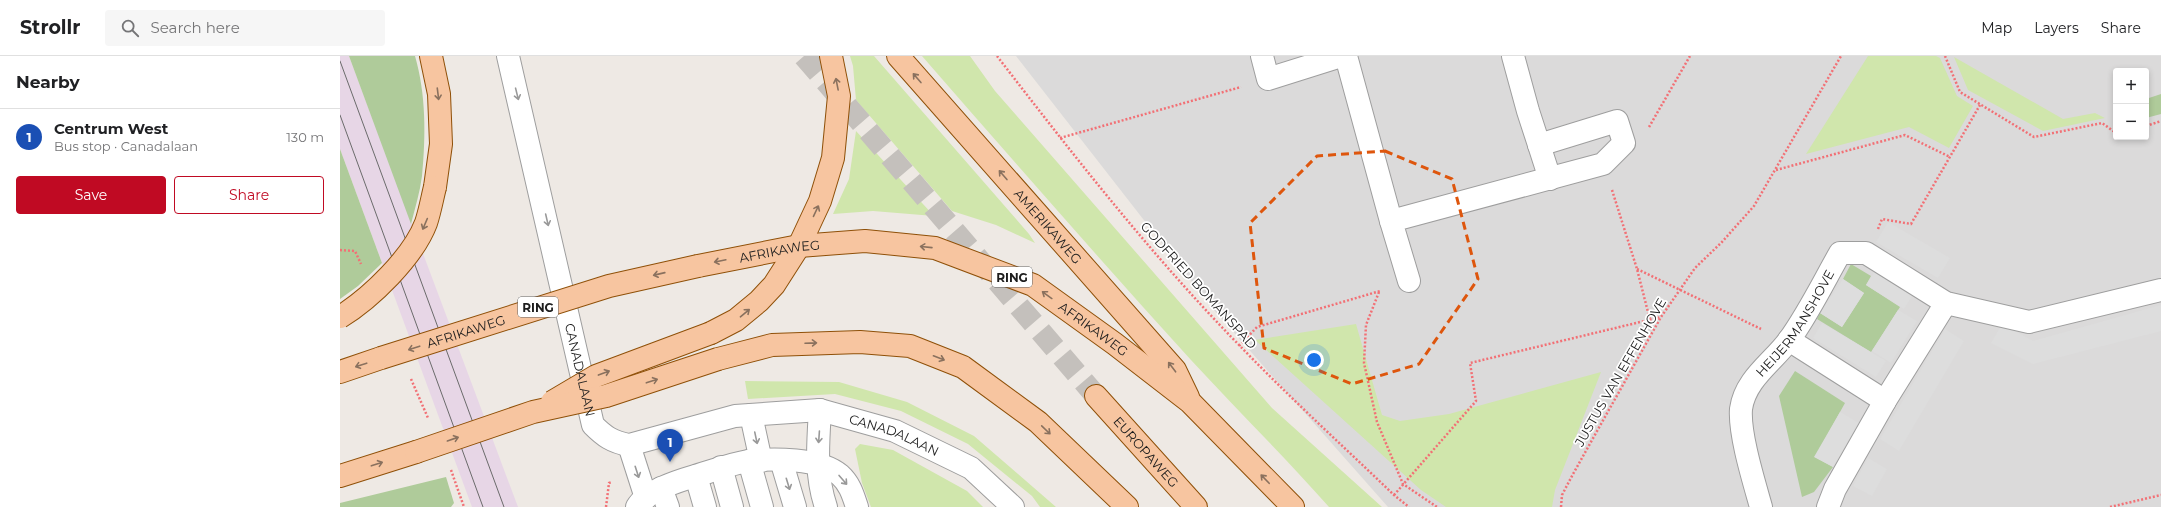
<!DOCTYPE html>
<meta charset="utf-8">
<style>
body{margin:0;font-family:Montserrat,sans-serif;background:#f6f6f6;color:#202124}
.controls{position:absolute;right:12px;top:12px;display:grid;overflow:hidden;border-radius:4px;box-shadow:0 2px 6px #0003}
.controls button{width:36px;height:36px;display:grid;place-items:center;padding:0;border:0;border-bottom:1px solid #e0e0e0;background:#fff;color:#202124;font:20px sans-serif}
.you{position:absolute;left:974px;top:304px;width:14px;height:14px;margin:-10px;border:3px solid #fff;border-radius:50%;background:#1a73e8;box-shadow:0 0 0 6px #1a73e833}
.badge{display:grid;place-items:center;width:26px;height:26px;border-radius:50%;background:#c00a23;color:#fff;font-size:13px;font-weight:700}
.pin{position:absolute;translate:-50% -33px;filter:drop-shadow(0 1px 2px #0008)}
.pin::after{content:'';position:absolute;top:21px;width:14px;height:12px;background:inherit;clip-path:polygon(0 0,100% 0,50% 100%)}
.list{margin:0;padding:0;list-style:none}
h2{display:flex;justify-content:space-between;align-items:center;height:52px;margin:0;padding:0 16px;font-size:17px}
h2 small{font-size:13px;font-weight:400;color:#757577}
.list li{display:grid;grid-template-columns:26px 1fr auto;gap:12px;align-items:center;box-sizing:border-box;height:56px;padding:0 16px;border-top:1px solid #e0e0e0}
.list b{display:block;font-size:15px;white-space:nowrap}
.list p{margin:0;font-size:13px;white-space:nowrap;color:#757577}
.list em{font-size:13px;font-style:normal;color:#757577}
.actions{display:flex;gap:8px;padding:12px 16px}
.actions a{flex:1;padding:9px 0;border:1px solid #c00a23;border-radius:4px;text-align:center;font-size:14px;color:#c00a23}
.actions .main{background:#c00a23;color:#fff}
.icon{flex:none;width:22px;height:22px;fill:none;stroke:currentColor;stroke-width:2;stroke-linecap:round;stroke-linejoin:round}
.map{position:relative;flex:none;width:1821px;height:451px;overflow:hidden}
header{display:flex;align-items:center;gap:24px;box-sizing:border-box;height:56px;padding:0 20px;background:#fff;border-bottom:1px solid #e0e0e0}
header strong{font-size:19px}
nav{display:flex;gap:22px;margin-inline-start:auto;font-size:14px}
.search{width:280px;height:36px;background:#f6f6f6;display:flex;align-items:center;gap:10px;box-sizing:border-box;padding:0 14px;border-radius:4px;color:#757577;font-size:15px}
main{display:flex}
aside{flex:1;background:#fff}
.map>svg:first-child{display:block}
.residential{fill:#dbdada;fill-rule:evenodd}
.industrial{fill:#e7d6e6}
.grass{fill:#d0e6ac}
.forest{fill:#afcb9a}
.parking{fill:#ddd}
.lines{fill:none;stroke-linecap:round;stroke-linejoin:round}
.major-tunnel{stroke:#c4c0bc;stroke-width:22;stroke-dasharray:22 11;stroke-linecap:butt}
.minor-casing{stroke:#9e9e9e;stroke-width:24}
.major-casing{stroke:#8f5008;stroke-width:24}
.path{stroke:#f27075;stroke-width:2.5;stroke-dasharray:2 2;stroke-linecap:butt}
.minor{stroke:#fff;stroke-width:22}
.major{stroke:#f7c5a0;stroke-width:22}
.tram{stroke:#6b6b6b;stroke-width:1}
.major-bridge-casing{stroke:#8f5008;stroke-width:24;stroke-linecap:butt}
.major-bridge{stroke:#f7c5a0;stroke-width:22}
.oneway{stroke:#8a715e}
.oneway2{stroke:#999}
.marked{fill:none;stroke:#de560d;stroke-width:3;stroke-dasharray:8 5;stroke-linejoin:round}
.labels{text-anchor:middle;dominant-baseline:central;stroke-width:3.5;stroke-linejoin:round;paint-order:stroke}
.shield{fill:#fff;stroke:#616161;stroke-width:1}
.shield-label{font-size:12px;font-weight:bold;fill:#1d1d1d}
.street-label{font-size:13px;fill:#1d1d1d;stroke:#fff}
</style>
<header>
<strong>Strollr</strong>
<div class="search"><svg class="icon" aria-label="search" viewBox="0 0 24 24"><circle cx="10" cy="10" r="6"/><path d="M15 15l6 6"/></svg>Search here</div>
<nav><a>Map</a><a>Layers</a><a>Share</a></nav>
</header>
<main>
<aside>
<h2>Nearby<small></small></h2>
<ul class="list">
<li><span class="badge" style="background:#1a4fb4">1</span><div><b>Centrum West</b><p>Bus stop · Canadalaan</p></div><em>130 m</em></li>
</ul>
<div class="actions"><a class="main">Save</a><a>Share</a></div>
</aside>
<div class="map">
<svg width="1821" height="451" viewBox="0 0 1821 451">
<rect width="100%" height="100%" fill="#eee9e4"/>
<path class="residential" d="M676,0H1821V451H1048L874,254ZM1776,15H1806V81H1776Z"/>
<polygon class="industrial" points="0,0 9,0 178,451 132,451 0,93"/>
<g class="grass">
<polygon points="510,0 534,0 689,178 695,187 656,169 612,155 516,44 513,10"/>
<path d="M582,0H630L655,35L932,352L1042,451H989C945,401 897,354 851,304C760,204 671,102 582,0Z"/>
<polygon points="1528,0 1596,0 1600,2 1617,40 1633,50 1609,92 1569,71 1466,98"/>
<polygon points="1614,1 1723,63 1755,57 1765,62 1703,75 1628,34"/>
<polygon points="516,75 594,160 533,155 493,158 509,123"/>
<polygon points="1016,268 1042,359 1060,365 1109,358 1261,316 1215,434 1212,451 1106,451 1081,434 915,284"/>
<polygon points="405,325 499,326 567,346 634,380 716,451 700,451 692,440 628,388 561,355 495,338 408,343"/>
<polygon points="520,388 553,394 627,435 643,451 531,451 522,427 515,393"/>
</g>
<g class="forest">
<path d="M9,0H75C86,38 86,80 82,120C80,136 75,152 71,168Z"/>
<polygon points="1821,38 1821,58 1806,62 1806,43"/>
<polygon points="0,93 42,207 18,230 0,243"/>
<polygon points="1511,208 1531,220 1526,229 1560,251 1531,296 1477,263 1480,257 1502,271 1524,237 1503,223"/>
<polygon points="1455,315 1505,347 1475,401 1493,411 1474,436 1462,441 1439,340"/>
<polygon points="106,421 114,447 111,451 0,451 0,447"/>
</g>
<g class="parking">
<polygon points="1548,166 1610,202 1598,222 1536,186"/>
<polygon points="1537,212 1574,237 1564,253 1526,229"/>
<polygon points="1503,223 1524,237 1502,271 1480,257"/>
<polygon points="1821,249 1821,275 1693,308 1651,287 1662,268 1693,285"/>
<polygon points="1558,254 1577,265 1551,307 1532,295"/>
<polygon points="1482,267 1546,305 1536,321 1473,282"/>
<polygon points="1605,273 1624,285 1559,395 1540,383"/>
<polygon points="1500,356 1519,367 1493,411 1474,401"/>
<polygon points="1528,402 1547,413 1532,440 1513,430"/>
</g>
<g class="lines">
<polyline class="major-tunnel" points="464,0 756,340"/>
<g class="minor-casing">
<g id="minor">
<path id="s1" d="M168,0L253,369C264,380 272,386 289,389L395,360L480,354L555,375L631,412L673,451"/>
<polyline points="922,0 928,23 1001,0"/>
<polyline points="1006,0 1051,165"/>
<polyline points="1173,0 1188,55 1210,123"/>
<polyline points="1069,225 1051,165 1263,108 1284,87 1277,65 1199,89"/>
<polyline points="1449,284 1545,345"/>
<path d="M480,354C478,388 475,419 486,451"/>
<polyline points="411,359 421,405"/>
<polyline points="289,389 306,442"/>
<polyline points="441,404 455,451"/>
<polyline points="409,405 422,451"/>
<polyline points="381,411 392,451"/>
<polyline points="356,420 365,451"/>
<polyline points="321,432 328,451"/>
<path d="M297,451C306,435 338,425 355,420C373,415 390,408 408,405C433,402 480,402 500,419C510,428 513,439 517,451"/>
<path id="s2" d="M1421,451C1414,426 1399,378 1401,353C1405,323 1433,306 1449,284C1468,258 1484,225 1500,197H1526L1606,247L1689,266L1821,234"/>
<polyline points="1488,451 1495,433 1545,345 1606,247"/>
</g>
</g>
<g class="major-casing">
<g id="major">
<polyline points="91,0 99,38 101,88 95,131"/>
<path id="s3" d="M558,0L835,314L848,341"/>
<path id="s4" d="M358,210L459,190L525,185L595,192L693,229L775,288L850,346L953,451"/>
<polyline points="371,277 396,264 419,245 434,229 459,190 480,145 493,102 499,40 491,0"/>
<polyline points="378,303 432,289 520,286 570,290 623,311 698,366 787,451"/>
<polyline points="0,316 41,302"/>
<path id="s5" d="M756,340L856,451"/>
<polyline points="0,420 76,396"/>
</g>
</g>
<g class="path">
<path d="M657,0C734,100 812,200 900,290C949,341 1003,390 1054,439L1069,451"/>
<polyline points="1605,0 1620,36 1694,81 1762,67 1776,77"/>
<polyline points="1806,70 1821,65"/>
<polyline points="1309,71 1350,0"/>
<polyline points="720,82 901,31"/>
<polyline points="1436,114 1565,79 1610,101"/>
<polyline points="1272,134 1297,213 1310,264"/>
<polyline points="1538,173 1542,163 1571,168 1640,49"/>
<polyline points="0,194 15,195 21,208"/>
<polyline points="1297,213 1421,273"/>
<polyline points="1039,236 1026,269 1024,307 1037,366 1063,428 1097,451"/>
<polyline points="899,290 917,271 1040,235"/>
<polyline points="71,323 88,362"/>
<polyline points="111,414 124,451"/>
<polyline points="1054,439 1136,345 1130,307 1321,261"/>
<polyline points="266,451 269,427 272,426"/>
<polyline points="1221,451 1222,439 1233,418 1321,261 1355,212 1382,186 1414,150 1501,0"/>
<polyline points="1770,451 1821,439"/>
</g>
<use href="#minor" class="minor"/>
<use href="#major" class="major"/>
<g class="tram">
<polyline points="0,5 164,451"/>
<polyline points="0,59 143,451"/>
</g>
<g class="major-bridge-casing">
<g id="major-bridge">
<path d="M0,261C31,242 73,201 86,167C90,155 92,143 95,131"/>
<path id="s6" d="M41,302L269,230L358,210"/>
<polyline points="212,346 256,320 371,277"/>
<polyline points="76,396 193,356 266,340 378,303"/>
</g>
</g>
<use href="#major-bridge" class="major-bridge"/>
</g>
<defs><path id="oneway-shaft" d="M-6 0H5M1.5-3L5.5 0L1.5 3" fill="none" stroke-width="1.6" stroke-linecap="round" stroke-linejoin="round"/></defs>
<g class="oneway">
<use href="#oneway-shaft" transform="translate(577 22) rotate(-131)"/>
<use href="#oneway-shaft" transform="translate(497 28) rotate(-101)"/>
<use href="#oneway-shaft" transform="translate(98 38) rotate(83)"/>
<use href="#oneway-shaft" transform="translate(663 119) rotate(-131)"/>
<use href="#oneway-shaft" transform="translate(476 155) rotate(-65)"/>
<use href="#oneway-shaft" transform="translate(85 168) rotate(113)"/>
<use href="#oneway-shaft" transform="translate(586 191) rotate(-174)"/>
<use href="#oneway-shaft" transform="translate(380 205) rotate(168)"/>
<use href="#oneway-shaft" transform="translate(319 218) rotate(167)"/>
<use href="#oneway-shaft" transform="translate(707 239) rotate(-144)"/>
<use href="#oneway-shaft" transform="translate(405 257) rotate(-40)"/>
<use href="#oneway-shaft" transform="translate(471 287) rotate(-2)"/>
<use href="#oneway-shaft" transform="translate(74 292) rotate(162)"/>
<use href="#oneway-shaft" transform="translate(599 302) rotate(21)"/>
<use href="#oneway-shaft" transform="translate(21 309) rotate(162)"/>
<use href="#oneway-shaft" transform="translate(832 311) rotate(-127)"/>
<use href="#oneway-shaft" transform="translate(264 317) rotate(-20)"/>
<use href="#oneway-shaft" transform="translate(312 325) rotate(-18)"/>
<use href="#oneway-shaft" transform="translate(706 374) rotate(44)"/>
<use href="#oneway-shaft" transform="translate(113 383) rotate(-19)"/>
<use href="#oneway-shaft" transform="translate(37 408) rotate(-18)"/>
<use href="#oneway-shaft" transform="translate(925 423) rotate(-134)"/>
</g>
<g class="oneway2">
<use href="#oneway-shaft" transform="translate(177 38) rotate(76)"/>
<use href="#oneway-shaft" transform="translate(207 164) rotate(77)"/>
<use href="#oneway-shaft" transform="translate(479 381) rotate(94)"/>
<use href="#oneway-shaft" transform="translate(416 382) rotate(78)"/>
<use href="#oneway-shaft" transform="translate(297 416) rotate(72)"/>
<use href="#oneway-shaft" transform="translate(503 424) rotate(49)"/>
<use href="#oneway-shaft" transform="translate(448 428) rotate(73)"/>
</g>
<path class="marked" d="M1045,95L1112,123L1138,223L1079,308L1012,328L924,292L910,167L977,100Z"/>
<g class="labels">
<g class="shield">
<rect x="652" y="211" width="40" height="20" rx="3"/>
<rect x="178" y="241" width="40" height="20" rx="3"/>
</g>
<g class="shield-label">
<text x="672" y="221">RING</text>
<text x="198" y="251">RING</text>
</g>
<g class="street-label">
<text stroke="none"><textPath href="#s3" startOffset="227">AMERIKAWEG</textPath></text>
<text stroke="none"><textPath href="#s4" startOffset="83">AFRIKAWEG</textPath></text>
<text transform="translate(859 229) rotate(48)">GODFRIED BOMANSPAD</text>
<text stroke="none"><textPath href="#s2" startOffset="203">HEIJERMANSHOVE</textPath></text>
<text stroke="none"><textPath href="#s4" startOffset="419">AFRIKAWEG</textPath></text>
<text stroke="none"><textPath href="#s6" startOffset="89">AFRIKAWEG</textPath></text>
<text stroke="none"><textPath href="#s1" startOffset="322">CANADALAAN</textPath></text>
<text transform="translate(1280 316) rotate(-60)">JUSTUS VAN EFFENHOVE</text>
<text stroke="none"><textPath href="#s1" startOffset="694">CANADALAAN</textPath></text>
<text stroke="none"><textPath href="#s5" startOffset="75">EUROPAWEG</textPath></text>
</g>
</g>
</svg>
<div class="controls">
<button>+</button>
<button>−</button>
</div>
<div class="you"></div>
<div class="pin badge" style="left:330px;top:406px;background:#1a4fb4">1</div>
</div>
</main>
